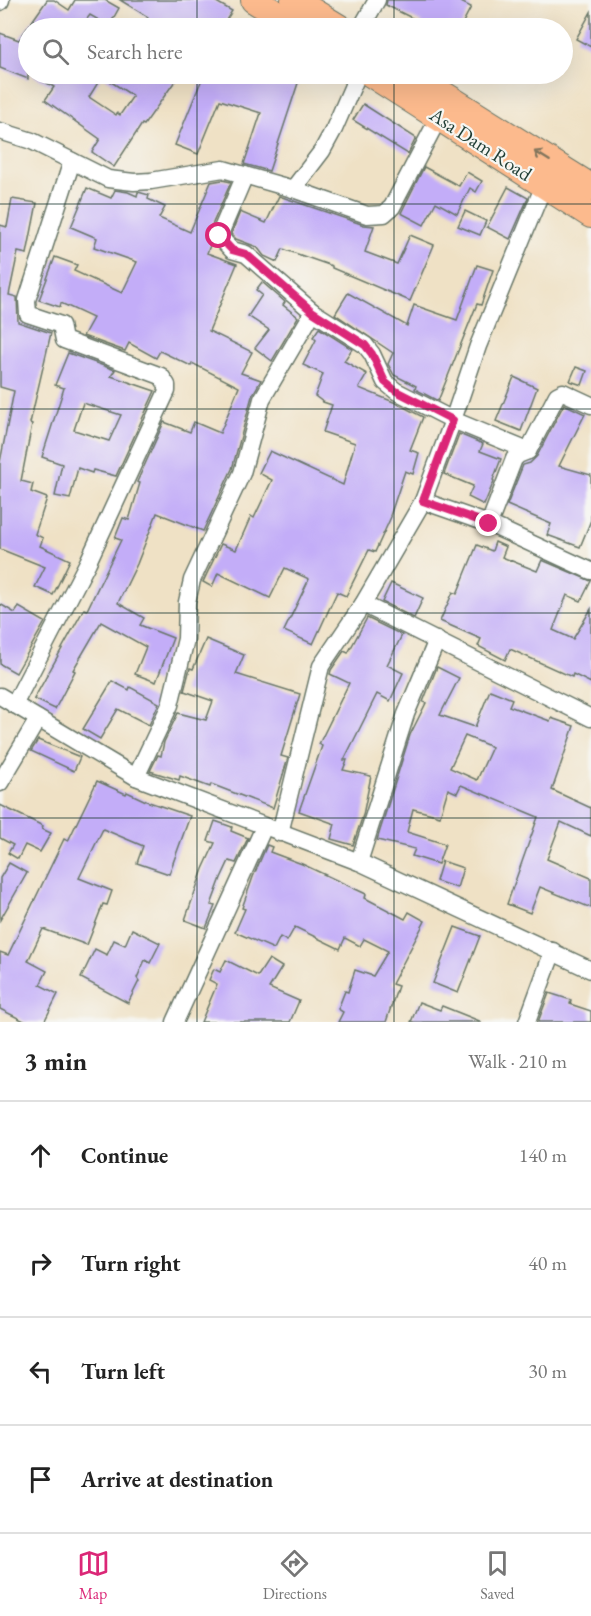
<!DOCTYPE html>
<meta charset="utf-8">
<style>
body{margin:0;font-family:"EB Garamond",serif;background:#f6f6f6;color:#222}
.stop{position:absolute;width:18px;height:18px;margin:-14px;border:4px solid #db2777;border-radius:50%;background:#fff}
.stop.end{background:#db2777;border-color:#fff;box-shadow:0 2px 6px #0008}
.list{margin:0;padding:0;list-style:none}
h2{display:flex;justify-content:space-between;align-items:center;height:78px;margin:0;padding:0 24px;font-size:26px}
h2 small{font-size:20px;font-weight:400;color:#767676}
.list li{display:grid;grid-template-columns:39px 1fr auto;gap:18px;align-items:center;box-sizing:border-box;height:108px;padding:0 24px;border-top:2px solid #e0e0e0}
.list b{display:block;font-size:22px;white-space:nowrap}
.list em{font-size:20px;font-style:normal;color:#767676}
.icon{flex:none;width:33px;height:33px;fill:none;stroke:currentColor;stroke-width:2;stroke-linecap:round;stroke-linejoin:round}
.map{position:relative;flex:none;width:591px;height:1022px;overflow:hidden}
.search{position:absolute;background:#fff;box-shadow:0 6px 24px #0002;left:18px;right:18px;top:18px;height:66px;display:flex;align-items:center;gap:15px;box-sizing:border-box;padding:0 21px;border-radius:33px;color:#767676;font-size:22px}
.sheet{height:510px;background:#fff}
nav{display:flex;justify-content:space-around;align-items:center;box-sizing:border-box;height:84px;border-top:2px solid #e0e0e0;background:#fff;font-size:16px;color:#767676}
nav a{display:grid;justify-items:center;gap:3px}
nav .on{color:#db2777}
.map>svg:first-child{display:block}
.building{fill:#c3adf8;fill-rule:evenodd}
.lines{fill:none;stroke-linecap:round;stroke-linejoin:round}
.minor-casing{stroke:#687667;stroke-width:19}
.primary-casing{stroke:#687667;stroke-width:28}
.minor{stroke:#fff;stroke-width:16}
.primary{stroke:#fcba8d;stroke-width:26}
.oneway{stroke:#82755c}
.route{stroke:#db2777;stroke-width:8}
.grid{fill:none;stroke:#1f3d34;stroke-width:1.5;stroke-opacity:0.55}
.labels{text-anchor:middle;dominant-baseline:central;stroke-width:4.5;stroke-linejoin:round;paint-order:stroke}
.street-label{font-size:20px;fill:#1f3d34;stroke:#f6f6f2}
</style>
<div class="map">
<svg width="591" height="1022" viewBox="0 0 591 1022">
<rect width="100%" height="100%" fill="#f6f6f2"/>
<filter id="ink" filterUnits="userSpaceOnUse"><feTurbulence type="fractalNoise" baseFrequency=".0167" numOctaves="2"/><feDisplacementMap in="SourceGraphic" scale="12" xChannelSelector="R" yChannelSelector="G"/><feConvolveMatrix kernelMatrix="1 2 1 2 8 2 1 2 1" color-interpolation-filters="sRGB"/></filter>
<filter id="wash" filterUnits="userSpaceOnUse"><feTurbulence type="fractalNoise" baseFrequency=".008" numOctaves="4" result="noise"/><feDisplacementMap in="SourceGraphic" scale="24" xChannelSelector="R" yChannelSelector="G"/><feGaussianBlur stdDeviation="1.35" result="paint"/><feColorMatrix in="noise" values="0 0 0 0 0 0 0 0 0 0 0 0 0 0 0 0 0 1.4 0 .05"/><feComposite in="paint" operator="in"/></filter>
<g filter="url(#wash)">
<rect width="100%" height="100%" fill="#efe1c5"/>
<g id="blocks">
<g class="building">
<polygon points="47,0 54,0 69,10 75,0 105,0 119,8 109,26 90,15 80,28 28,28 28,79 0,68 0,33 19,40"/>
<polygon points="120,0 213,0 232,11 221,28 141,28 148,17"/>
<polygon points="387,0 457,0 471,7 460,28 419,28 422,23 386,5"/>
<polygon points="591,12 591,47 576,39"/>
<path d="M31,74H180L144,125L142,124L114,167L92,152L100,139L45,100L54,87ZM102,76L133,96L120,115L117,113L116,115L89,97Z"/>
<polygon points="204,74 301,74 269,171 244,164 261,113 220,100 198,154 175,145"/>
<polygon points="363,104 416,138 408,154 353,120"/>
<polygon points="424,167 459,186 467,172 482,181 476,192 470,188 457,214 436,202 424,225 401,213"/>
<polygon points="222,180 231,182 209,232 209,237 211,243 207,253 237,264 209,331 252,352 241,373 261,380 252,396 232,469 203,531 157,513 137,564 118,603 144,618 140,625 173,638 156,682 135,674 146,647 101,622 73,670 75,671 55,709 34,699 84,609 87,610 121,540 115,538 123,518 129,520 140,483 137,482 164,422 190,432 194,422 220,433 239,387 192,363 191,366 160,351 156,358 129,343 125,351 83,336 93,318 61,303 60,307 39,300 55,257 77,265 74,271 122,293 137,262 94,247 97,238 71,227 87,188 111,198 115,190 128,192 137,196 138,192 149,195 148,199 165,207 159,218 190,232 211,182"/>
<polygon points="508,187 528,198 510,239 487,227"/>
<polygon points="279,196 364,225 374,226 365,252 397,264 410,235 434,245 410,301 332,268 332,266 283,249 277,262 264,256 257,247 236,239 231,234 240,212 266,223"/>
<polygon points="12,199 37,203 27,254 18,252 9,295 17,297 18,322 51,333 30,423 32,424 21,481 33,484 31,492 47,498 35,534 43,538 40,546 70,560 53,595 35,587 45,567 0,549 0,462 14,391 0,387 0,225 7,227"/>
<polygon points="465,211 486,221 480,235 458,226"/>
<polygon points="477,265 493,270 481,305 477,304 438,401 415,389 416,386 394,375 388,364 393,353 335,314 348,293 407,326 414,305 457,320"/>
<polygon points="262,282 285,302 283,305 298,317 272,361 255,348 269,330 248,316 262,295 256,290"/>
<polygon points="319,328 352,349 344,361 367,374 359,388 396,403 423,417 410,450 419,453 413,474 405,471 390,516 391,517 375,552 369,550 346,596 337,592 313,644 284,631 309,579 285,568 270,598 218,573 212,587 203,582 221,544 236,550 251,516 254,518 272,480 259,473 270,451 343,485 355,443 323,432 332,405 323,402 315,396 323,374 303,365 316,340 313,337"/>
<path d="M68,353L115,370L111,376L155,391L116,476L93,470L92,473L78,468L70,499L55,496L62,464L42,457L64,388L55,385ZM83,403L121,415L109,441L74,430Z"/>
<polygon points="576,367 587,371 582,385 570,381"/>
<polygon points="514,377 537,388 521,431 496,421"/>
<polygon points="564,404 585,414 559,466 591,475 591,520 580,547 547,535 551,524 507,505 523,465 530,463 537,456"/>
<polygon points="459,434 483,444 480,451 501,459 493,480 494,481 484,505 468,497 473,486 444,474"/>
<polygon points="495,542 506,547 502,557 537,571 542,560 591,581 581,601 567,595 553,630 573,639 591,609 591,683 573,674 572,677 510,649 505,660 478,646 481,639 440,621 453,592 457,594 477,545 492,551"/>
<polygon points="391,583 423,598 414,618 382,602"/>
<polygon points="0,604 15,613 19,607 45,622 16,673 0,664"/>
<polygon points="367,618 402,635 387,665 403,673 390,701 377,694 344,760 347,760 343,770 371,776 363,815 353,845 331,839 335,824 299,811 322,746 319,744 349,683 330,674 331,670 344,651 348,653"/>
<polygon points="206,639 244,655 236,674 300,694 281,756 288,758 273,808 211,784 210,787 180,776 179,780 150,771 158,755 161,756 164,742 178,713 206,720 213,701 184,691 190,668 193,669"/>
<path d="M437,667L459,678L440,715L475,727L490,690L512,699L509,706L550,721L551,718L574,726L552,790L591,808V836L561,822L547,859L591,878V908L540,887L530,913L507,904L538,817L461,785L457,793L448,789L440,816L413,809L407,832L445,844L438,864L412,856L415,849L377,840L410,735L426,703L423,702ZM465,736L492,747L477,780L450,768Z"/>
<polygon points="112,681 129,690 130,687 159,703 149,725 118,709 100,739 83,729"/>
<polygon points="38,740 80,757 74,771 31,751"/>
<polygon points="97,781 126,794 127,792 146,801 190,816 169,874 137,863 143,846 103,829 79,878 112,891 107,905 103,904 87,945 43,929 28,961 47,971 40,985 58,994 44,1022 26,1022 0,1009 0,952 8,955 64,839 68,841"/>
<polygon points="0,805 43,826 42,829 51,833 40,852 25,845 18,859 8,853 13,845 0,838"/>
<polygon points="215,821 232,827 231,831 248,838 236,863 229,861 221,878 211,905 215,906 206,928 185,920 203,869 215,843 208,841"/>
<polygon points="267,845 272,847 270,852 302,864 366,894 365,898 405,919 409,912 425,921 392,984 398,986 386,1022 338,1022 343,1012 338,1009 345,991 348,992 355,970 373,976 388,951 364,939 360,946 345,938 340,949 295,927 287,941 280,937 274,949 235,932 245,909 242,908 253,877"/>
<polygon points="442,861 463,868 457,888 436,881"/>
<polygon points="9,863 27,873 0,920 0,878"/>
<polygon points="455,927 480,936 458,993 433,983"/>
<polygon points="132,929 160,943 150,963 145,960 137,978 139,981 128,1003 81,978 95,949 107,955 114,940 125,945"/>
<polygon points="269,959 282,967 269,988 299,1001 290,1022 201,1022 217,984 209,980 214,969 220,972 226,960 258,976"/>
<polygon points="549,993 571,1000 570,1004 591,1011 591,1022 538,1022"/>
<polygon points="419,1002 440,1010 442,1006 482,1022 411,1022"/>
</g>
</g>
</g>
<g filter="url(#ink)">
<use href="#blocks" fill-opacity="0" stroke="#687667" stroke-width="1.5"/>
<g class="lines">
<g class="minor-casing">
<g id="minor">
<polyline points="0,2 1,0"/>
<polyline points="361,28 377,0"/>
<polyline points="0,131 32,141 108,179 134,182 151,181 223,169 293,189 322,151 334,129 358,74"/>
<polyline points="245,175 219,236 232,250 246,254 313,312 365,345 372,354 385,382 396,391 453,420 528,451"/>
<polyline points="293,189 367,215 384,214 392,207 439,117"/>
<polyline points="423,501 489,524 591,571"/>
<polyline points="489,524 514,459 518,455 528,451 557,395 563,392 591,405"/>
<polyline points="363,604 591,718"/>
<polyline points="0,696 136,777 359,862 591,970"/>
<polyline points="14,705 88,562 167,391 167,385 161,376 64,340 61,325 28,314 27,300 72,161"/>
<polyline points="136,777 170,705 186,639 187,602 192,580 242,473 262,399 313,312"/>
<polyline points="0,783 38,719"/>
<polyline points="280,833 321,666 363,604 423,501 453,420 478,346 544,185"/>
<polyline points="359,862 406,714 437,640"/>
<polyline points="175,1022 264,827"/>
<polyline points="527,1022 553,951"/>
</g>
</g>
<g class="primary-casing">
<g id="primary">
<polyline points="254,0 299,28"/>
<polyline points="294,0 340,28"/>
<polyline points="371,74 591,215"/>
<polyline points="411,74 591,187"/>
</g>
</g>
<use href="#minor" class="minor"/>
<use href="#primary" class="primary"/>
</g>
<defs><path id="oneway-shaft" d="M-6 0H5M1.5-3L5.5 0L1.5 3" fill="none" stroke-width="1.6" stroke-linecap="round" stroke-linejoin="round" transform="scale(1.5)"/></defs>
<use class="oneway" href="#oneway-shaft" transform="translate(542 156) rotate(-148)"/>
</g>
<g class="lines" filter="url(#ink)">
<polyline class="route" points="219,236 232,250 246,254 313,312 365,345 372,354 385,382 396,391 453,420 423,501 489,524"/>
</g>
<path class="grid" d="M197,0V28M394,0V28M197,74V1022M394,74V1022M0,204H591M0,409H591M0,613H591M0,818H591"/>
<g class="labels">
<g class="street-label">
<text transform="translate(481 144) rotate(33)">Asa Dam Road</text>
</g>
</g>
</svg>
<div class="stop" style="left:219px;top:236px"></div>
<div class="stop end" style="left:489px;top:524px"></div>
<div class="search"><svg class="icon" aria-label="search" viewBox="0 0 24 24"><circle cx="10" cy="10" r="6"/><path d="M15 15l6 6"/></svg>Search here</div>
</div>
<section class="sheet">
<h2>3 min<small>Walk · 210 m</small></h2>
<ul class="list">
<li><svg class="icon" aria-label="ahead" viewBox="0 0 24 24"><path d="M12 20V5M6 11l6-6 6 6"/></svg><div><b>Continue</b></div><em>140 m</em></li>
<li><svg class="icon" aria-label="right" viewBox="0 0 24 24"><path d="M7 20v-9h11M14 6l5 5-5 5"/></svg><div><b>Turn right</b></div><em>40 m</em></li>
<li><svg class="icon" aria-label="left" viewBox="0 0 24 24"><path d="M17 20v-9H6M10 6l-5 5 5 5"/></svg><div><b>Turn left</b></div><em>30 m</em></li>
<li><svg class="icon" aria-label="arrive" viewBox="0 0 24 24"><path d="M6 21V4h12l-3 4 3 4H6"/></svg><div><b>Arrive at destination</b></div></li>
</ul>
</section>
<nav>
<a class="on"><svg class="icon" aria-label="map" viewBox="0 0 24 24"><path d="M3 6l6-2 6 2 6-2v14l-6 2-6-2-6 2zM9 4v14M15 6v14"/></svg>Map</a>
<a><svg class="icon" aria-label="directions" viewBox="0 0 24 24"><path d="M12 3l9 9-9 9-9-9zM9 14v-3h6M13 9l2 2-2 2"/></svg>Directions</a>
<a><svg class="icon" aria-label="saved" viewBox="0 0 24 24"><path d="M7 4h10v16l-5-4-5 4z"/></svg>Saved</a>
</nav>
